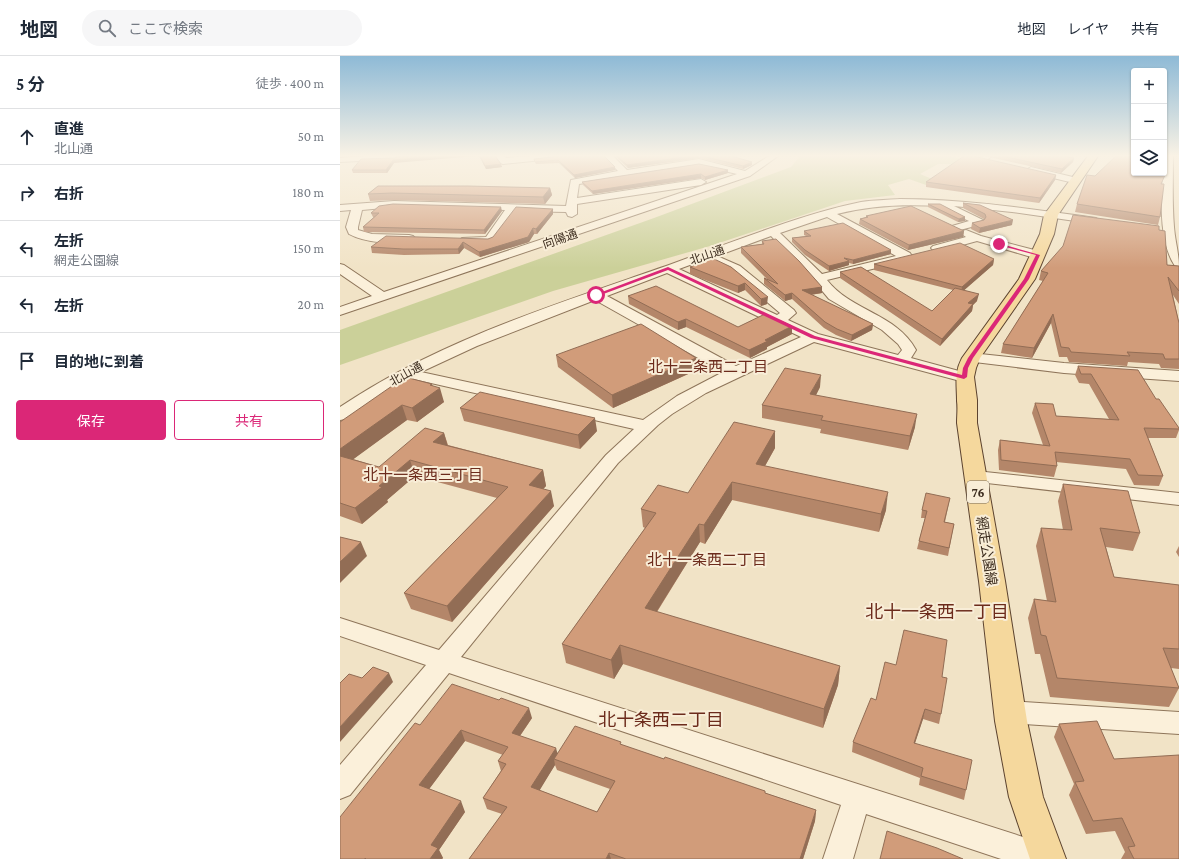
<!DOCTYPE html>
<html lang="ja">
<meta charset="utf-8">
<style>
body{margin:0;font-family:"Crimson Pro","Noto Sans JP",serif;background:#f6f6f7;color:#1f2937}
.controls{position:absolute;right:12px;top:12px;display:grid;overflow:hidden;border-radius:4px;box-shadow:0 1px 3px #0004}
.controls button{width:36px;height:36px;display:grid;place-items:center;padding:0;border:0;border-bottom:1px solid #e0e1e3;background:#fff;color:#1f2937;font:20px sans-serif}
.stop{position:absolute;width:12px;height:12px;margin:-9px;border:3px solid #db2777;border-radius:50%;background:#fff}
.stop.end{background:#db2777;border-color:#fff;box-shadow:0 1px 4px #0008}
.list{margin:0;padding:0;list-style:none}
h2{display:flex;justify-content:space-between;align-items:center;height:52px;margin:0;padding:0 16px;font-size:17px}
h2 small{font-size:13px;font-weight:400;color:#747a83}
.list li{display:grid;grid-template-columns:26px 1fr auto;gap:12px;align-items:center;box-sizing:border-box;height:56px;padding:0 16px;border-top:1px solid #e0e1e3}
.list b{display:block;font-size:15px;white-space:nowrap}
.list p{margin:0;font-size:13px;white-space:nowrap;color:#747a83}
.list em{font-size:13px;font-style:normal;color:#747a83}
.actions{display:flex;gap:8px;padding:12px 16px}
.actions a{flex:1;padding:9px 0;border:1px solid #db2777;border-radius:4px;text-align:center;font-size:14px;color:#db2777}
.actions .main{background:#db2777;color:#fff}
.icon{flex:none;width:22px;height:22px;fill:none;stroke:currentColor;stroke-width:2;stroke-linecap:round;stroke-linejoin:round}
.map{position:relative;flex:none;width:839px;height:803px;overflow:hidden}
header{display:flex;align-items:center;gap:24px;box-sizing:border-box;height:56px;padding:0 20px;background:#fff;border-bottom:1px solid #e0e1e3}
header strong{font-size:19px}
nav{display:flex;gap:22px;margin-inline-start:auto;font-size:14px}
.search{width:280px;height:36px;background:#f6f6f7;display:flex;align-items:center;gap:10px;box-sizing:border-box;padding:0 14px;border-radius:22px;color:#747a83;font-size:15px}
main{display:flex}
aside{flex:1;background:#fff}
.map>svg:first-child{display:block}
.green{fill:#cbd099}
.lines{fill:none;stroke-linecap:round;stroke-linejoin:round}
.minor-casing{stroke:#8e755a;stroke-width:2}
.major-casing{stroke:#5c432f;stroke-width:2}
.minor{fill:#fbf0da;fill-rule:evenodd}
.major{fill:#f5d89d;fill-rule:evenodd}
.wall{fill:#b48669;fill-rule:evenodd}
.shaded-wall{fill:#926d55}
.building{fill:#d19c7a;stroke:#926d55}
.route{fill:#db2777}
.labels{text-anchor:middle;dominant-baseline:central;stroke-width:4;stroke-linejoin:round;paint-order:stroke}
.far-street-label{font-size:12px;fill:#3d2d1f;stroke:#f8edd7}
.shield{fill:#f8edd7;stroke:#756756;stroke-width:1}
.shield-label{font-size:13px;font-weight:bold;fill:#3d2d1f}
.street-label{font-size:14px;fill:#3d2d1f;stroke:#f8edd7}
.neighbourhood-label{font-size:15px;fill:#6c2b1c;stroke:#f8edd7}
.near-neighbourhood-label{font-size:18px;fill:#6c2b1c;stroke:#f8edd7}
</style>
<header>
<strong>地図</strong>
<div class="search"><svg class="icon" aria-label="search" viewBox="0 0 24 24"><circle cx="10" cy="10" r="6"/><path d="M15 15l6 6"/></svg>ここで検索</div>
<nav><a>地図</a><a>レイヤ</a><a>共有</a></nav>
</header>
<main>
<aside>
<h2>5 分<small>徒歩 · 400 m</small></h2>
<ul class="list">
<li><svg class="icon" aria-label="ahead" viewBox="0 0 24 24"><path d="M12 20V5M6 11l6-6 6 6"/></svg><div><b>直進</b><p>北山通</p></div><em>50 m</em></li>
<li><svg class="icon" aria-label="right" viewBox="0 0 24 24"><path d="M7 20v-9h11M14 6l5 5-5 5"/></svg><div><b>右折</b></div><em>180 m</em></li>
<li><svg class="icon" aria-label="left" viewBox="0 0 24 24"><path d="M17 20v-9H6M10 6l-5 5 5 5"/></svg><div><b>左折</b><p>網走公園線</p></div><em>150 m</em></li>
<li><svg class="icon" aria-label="left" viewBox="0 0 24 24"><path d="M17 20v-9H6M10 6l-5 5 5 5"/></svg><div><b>左折</b></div><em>20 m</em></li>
<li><svg class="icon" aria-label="arrive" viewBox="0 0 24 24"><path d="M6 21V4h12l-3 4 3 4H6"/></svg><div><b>目的地に到着</b></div></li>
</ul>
<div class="actions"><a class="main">保存</a><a>共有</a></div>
</aside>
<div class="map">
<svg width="839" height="803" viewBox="0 0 839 803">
<rect width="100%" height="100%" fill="#f1e3c6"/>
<polygon class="green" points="460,100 610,100 621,103 614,108 598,108 580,118 597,125 586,129 569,123 548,129 555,139 505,145 370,190 213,235 0,309 0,274 314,162 451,111"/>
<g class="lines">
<g class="minor-casing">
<g id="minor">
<polygon points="25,100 60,100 56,103 0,106 0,102"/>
<polygon points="156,100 164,100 166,102 190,100 216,100 212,103 163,108 160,107"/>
<path d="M264,100H273L287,114L359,103L405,115L429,100H438L410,120L0,259V251L32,240L0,218V208L4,209L44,236L397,118L359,109L239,128L237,142L361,123L366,126L361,129L237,148V158L232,161L228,160L226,156L176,155L153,186C144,189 131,189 122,186L120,184L122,182L146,181L165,154L54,151L22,154L18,171V174L32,178L69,179L73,180L75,182L73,184C56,189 25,187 9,178L6,171L11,154L0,155V149L54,145L226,150L231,124L278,115Z"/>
<polygon points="643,100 652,100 644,106 639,103"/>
<path d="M825,100H833C833,124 832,147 834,171C835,185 839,197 839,211L835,210C817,184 821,129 825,100Z"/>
<polygon points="691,111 737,122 739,124 734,127 688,116 686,114"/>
<path d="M560,143C626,143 691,153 756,162L761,165L756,168L672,156L614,150L643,164L644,166L643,168L616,175L612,174L610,172L612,170L629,165L601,152L600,150C566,148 531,149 497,158L570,197L572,200L570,203H563L561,206L487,224C511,255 557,258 576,294L571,302L630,318L632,321L630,324L624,326L474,286L366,337L332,358L318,369L278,407L121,601L705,788L716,792L720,803H661L526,758L513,803H483L501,749L109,617L10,739L0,743V709L86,609L0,580V562L99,594L266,399L294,373L69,322L31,345L6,363L0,364V351C99,284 217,248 329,209C364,196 399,183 434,171C463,161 491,152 521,146C534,144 547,144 560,143ZM487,161L556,200L482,218L440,177ZM431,180L468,218L489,243L542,274L558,288L562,294L558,299L478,278L448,264L456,257L454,254L400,210L377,200ZM366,203L392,216L440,257L437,259L339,213ZM327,217L461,281L396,310L267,240ZM255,244L383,316L337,340L303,364L81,316L137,290Z"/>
<polygon points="626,174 641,180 702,196 704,199 702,202 698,203 637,185 597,196 593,194 591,192 593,190 626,181 620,177 622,175"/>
<polygon points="631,297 724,307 839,315 839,325 724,317 626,305 623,302 626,299"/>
<polygon points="636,415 839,437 839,449 629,425 627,421 629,417"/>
<polygon points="670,645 839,656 839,678 670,667 661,664 657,656 661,648"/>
</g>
</g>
<g class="major-casing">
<path id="major" d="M748,100H758L718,159L714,178L695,223L640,302L636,312L634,321L637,344V367L665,525L687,665L703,741L726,803H690L669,741L655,665L639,525L617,367C617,360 618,352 617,345C617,329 614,317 622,302L679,223L700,178L704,159Z"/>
</g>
<use href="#minor" class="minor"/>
<use href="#major" class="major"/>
</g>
<g class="wall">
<polygon points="139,100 155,100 162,111 146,113"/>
<polygon points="275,100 391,100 412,109 403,113 359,102 288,112"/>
<polygon points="645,100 731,100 729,101 734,102 733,106 721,117"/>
<polygon points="212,101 275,111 275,114 235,122 219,107 196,108 195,106 194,103"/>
<polygon points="54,107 47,117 13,117 12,114"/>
<polygon points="359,108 388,117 365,124 361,122 253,138 243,129 242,126"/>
<polygon points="716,119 715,124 699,147 586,131 586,126"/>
<polygon points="755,120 822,128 820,161 818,169 735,156 737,148"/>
<polygon points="38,130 210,132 212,139 205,148 54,144 30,145 28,138"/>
<polygon points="623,147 672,169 639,177 631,173 632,167 644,164 644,163 623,152"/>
<polygon points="588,148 625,161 625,165 618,166 588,151"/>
<polygon points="213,153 213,158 197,178 194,178 189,186 140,201 124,192 119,198 64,199 32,197 31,191 148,183 153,181"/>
<polygon points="162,155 145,178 24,176 23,171 34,161 33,161 31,157"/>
<polygon points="526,160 624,175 623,181 568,194 519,168 520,163 526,161"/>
<polygon points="819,174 827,209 839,210 839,248 833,239 839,267 839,313 821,312 819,308 788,306 787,310 729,306 727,301 719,301 711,267 692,302 661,297 663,288 703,225 699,224 701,215"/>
<polygon points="464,175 551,198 513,208 509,207 509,209 489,215 465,199 452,186 452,182 466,180 464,179"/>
<polygon points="422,185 482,231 482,237 471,239 533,268 532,274 511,285 496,279 484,272 452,243 445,245 424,228 424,222 428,224 401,197 401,191 422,188"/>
<polygon points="654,203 653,209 624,234 637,245 633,249 632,255 600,290 500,222 500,216 592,255 613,234 534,214 534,208"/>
<polygon points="350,211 391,211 427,248 421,250 405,234 398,237 350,218"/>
<polygon points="288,240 398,271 452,278 427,291 427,293 410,302 346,271 338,274 289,248"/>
<polygon points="216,299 356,302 357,314 273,352 218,311"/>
<polygon points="738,310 816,343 839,372 839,374 836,382 808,382 823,420 819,430 794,429 786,413 716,406 717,410 714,421 659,414 658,394 660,384 703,389 692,357 695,347 716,360 769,363 749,328 739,327 735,319"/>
<polygon points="92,330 104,346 77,366 67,364 13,403 39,411 104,377 108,389 203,414 206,430 203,433 214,450 112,566 71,553 64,537 157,442 75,420 47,444 48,446 22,468 0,460 0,366"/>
<polygon points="480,331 476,339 575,371 568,394 480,377 481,373 422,362 422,349"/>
<polygon points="120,352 257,375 240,393 124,365"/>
<polygon points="435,375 435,392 425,410 546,454 539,476 392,444 365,488 360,486 317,556 500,610 498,629 483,672 283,608 274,623 226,607 222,588 305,472 303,471 301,453 348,437"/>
<polygon points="723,428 800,477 793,495 766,491 774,521 839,529 839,613 831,612 839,632 829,651 710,641 700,598 695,598 688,562 694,543 707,545 696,490 701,472 723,474 718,445"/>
<polygon points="610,442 605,466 614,468 608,500 577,493 579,485 585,462 581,462 582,454"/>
<polygon points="839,490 839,501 836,496"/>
<polygon points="602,621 601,658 599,668 583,663 575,687 626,734 624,744 579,729 580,722 512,696 513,686"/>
<path d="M192,662L180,680L218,697L282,689L324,703L425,735V737L476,754L475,765L463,803H129L162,758L147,753L143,742L161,715L158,705L163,699L125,685L89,733L125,756L99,794L103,802L102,803H0L80,669ZM215,709L217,714L270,733L257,756L199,734Z"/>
<polygon points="719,668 774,703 839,803 781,803 785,796 775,775 746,778 729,739 734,728 714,681"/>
</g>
<g class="shaded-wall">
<polygon points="102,100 136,100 54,107 47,117 46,114 53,104"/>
<polygon points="352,100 359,100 359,102 288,112 287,109"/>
<polygon points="734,102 733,106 721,117 722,113"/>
<polygon points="412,106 412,109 403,113 403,110"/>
<polygon points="161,108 162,111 146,113 145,110"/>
<polygon points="275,111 275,114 235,122 234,119"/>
<polygon points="388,114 388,117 365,124 365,121"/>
<polygon points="361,118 361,122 253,138 252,135"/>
<polygon points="716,119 715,124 699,147 700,142"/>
<polygon points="210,132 212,139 205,148 203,141"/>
<polygon points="161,151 162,155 145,178 144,174"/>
<polygon points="213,153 213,158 197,178 196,173"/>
<polygon points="625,161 625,165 618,166 619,163"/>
<polygon points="673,164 672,169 639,177 640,172"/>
<polygon points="193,172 194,178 189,186 140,201 139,196"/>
<polygon points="624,175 623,181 568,194 569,189"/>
<polygon points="123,186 124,192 119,198 118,193"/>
<polygon points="551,194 551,198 513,208 513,204"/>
<polygon points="654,203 653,209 621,237 622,231"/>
<polygon points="509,205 509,209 489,215 489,210"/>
<polygon points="405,227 405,234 398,237 398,230"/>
<polygon points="482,231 482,237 462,240 462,234"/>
<polygon points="452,237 452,243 445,245 445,239"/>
<polygon points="639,238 637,245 633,249 632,255 600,290 602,283 628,247"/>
<polygon points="428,241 427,248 421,250 421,243"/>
<polygon points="713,258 711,267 692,302 694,292"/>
<polygon points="346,263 346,271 338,274 338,266"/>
<polygon points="533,268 532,274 511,285 512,279"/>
<polygon points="452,270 452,278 427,291 427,293 410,302 409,294 425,284"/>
<polygon points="356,302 357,314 273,352 272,339"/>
<polygon points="481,319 480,331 470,351 470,338"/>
<polygon points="92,328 94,336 100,332 104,346 77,366 72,352 90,329"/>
<polygon points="62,349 67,364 0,413 0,393"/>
<polygon points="577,358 575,371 568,394 570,380"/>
<polygon points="255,362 257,375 240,393 238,379"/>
<polygon points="435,375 435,392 416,426 416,408"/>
<polygon points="104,377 108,391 93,386"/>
<polygon points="70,404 75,420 47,444 48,446 22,468 15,452 39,430"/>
<polygon points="203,414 206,430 192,445 189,429"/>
<polygon points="392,426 392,444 365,488 364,469"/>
<polygon points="211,435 214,450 112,566 107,550"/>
<polygon points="548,436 546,454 539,476 541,458"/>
<polygon points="359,468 360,486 307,571 305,552"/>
<polygon points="21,486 27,500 0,527 0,506"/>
<polygon points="280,589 283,608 274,623 271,604"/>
<polygon points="500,610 498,629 483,672 484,653"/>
<polygon points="49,617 53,626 0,686 0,671"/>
<polygon points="189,652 192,662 175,687 172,677"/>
<polygon points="585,653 583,663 572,696 574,687"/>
<polygon points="121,674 125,685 84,740 79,729"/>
<polygon points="216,692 219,703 214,703 215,709 195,742 191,731"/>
<polygon points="121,745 125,756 99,794 103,802 102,803 90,803 91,789"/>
<polygon points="476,754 475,765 463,803 460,803"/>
<polygon points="269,797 271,803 266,803"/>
</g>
<g class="building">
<polygon points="58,100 102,100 53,104 46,114 12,114 21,103 55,102"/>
<polygon points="140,100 155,100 161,108 145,110"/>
<polygon points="214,100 264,100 275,111 234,119 218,104 195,106 194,103 212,101"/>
<polygon points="277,100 352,100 287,109"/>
<polygon points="362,100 391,100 412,106 403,110"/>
<polygon points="624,100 633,100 716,119 700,142 586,126"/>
<polygon points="662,100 728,100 727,101 734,102 722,113"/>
<polygon points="776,100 794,100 794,117 824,117 824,111 825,119 821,128 824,128 820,161 737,148 747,119 755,120"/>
<polygon points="359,108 388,114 365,121 361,118 252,135 242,126"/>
<polygon points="38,130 128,130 210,132 203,141 52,137 28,138"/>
<polygon points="623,147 640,149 673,164 640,172 632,167 644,164 646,161 645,158"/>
<polygon points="53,148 161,151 144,174 23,171 39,157 31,157 39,150"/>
<polygon points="588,148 600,148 625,161 619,163"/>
<polygon points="571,150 624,175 569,189 520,163 528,161 526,160"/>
<polygon points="176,151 213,153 196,173 193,172 188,181 139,196 123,186 118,193 63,193 31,191 46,180 148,183 153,181"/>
<polygon points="733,159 819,170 819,174 825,175 827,209 839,210 839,235 828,221 839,267 839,303 825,303 823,298 787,296 790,300 731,296 729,292 721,291 713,258 694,292 663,288 708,217 701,215 723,190"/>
<polygon points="503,167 551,194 513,204 504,202 509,205 489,210 465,194 452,182 471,180 464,175"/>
<polygon points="436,183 459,205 482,231 462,234 533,268 512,279 497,273 485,266 452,237 445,239 424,222 438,228 401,191 424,188 422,185"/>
<polygon points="620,187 654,203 622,231 534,208"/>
<polygon points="372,202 391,211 428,241 421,243 405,227 398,230 350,211"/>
<polygon points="521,211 592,255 615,232 639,238 628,247 633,248 602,283 500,216"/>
<polygon points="316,230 398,271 425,258 452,270 425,284 428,285 409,294 346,263 338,266 288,240"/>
<polygon points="301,268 356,302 272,339 216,299"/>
<polygon points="738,310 798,314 816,343 819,343 839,372 839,373 804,372 823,420 798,419 790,403 715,396 717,410 661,404 660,384 710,390 695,347 713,348 716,360 779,364 751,318 741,318"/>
<polygon points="445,312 481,319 470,338 577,358 570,380 481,364 483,360 422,349"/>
<polygon points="65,321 92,328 90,329 100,332 72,352 62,349 0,393 0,366"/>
<polygon points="140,336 255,362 238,379 120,352"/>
<polygon points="394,366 435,375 416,408 548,436 541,458 392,426 364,469 359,468 305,552 500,610 484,653 280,589 271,604 222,588 316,457 301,453 318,429 348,437"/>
<polygon points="85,372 104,377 93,386 203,414 189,429 211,435 107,550 64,537 168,431 70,404 39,430 42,431 15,452 0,447 0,400 39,411"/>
<polygon points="723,428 788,435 800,477 760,472 774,521 839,529 839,593 823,592 839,632 717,622 706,580 701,579 694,543 716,546 701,472 732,474"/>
<polygon points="586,437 610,442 604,466 614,468 609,492 579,485 587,455 582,454"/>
<polygon points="0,481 21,486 0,506"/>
<polygon points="564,574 607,584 602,621 607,622 601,658 585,653 574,687 632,704 626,734 581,720 583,712 513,686 531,642 536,644 545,606 556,609"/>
<polygon points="33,611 49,617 0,671 0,627 9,618 22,622"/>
<polygon points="112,628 159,644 161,642 189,652 172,677 216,692 191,731 257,756 275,725 214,703 235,670 281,686 280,688 324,703 325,701 425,735 425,737 476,754 460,803 286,803 269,797 266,803 129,803 167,751 143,742 166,708 158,705 168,691 121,674 79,729 121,745 91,789 98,792 90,803 26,803 25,802 25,803 0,803 0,761 75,667 80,669"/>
<polygon points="757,665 774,703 839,699 839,803 794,803 788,791 795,790 782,762 753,765 735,726 744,725 719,668"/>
<polygon points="547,775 597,792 623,803 540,803"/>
</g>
<linearGradient id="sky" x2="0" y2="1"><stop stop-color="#8ebad6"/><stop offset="0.47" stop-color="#f9f2e5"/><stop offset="1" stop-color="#f9f2e5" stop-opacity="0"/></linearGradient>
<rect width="839" height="212" fill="url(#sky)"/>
<polygon class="route" points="658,187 700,199 689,223 633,302 628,312 627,321 624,323 471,282 328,214 258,240 254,239 328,211 475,280 622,319 623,312 628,302 684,223 696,199 658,189"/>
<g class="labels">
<g class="far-street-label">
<text transform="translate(220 183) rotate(-19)">向陽通</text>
<text transform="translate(367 199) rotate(-19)">北山通</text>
<text transform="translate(66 318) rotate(-29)">北山通</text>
</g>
<rect class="shield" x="627" y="425" width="22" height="22" rx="3"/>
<g class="shield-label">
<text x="638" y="436">76</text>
</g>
<g class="street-label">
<text transform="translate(647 495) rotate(81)">網走公園線</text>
</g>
<g class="neighbourhood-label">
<text x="368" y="311">北十二条西二丁目</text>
<text x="83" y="419">北十一条西三丁目</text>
<text x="367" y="504">北十一条西二丁目</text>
</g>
<g class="near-neighbourhood-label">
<text x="597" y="556">北十一条西一丁目</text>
<text x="321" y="664">北十条西二丁目</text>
</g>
</g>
</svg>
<div class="controls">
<button>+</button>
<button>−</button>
<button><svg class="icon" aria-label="layers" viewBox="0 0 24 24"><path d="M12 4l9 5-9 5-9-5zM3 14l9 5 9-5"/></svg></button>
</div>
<div class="stop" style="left:256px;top:239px"></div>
<div class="stop end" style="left:659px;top:188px"></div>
</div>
</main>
